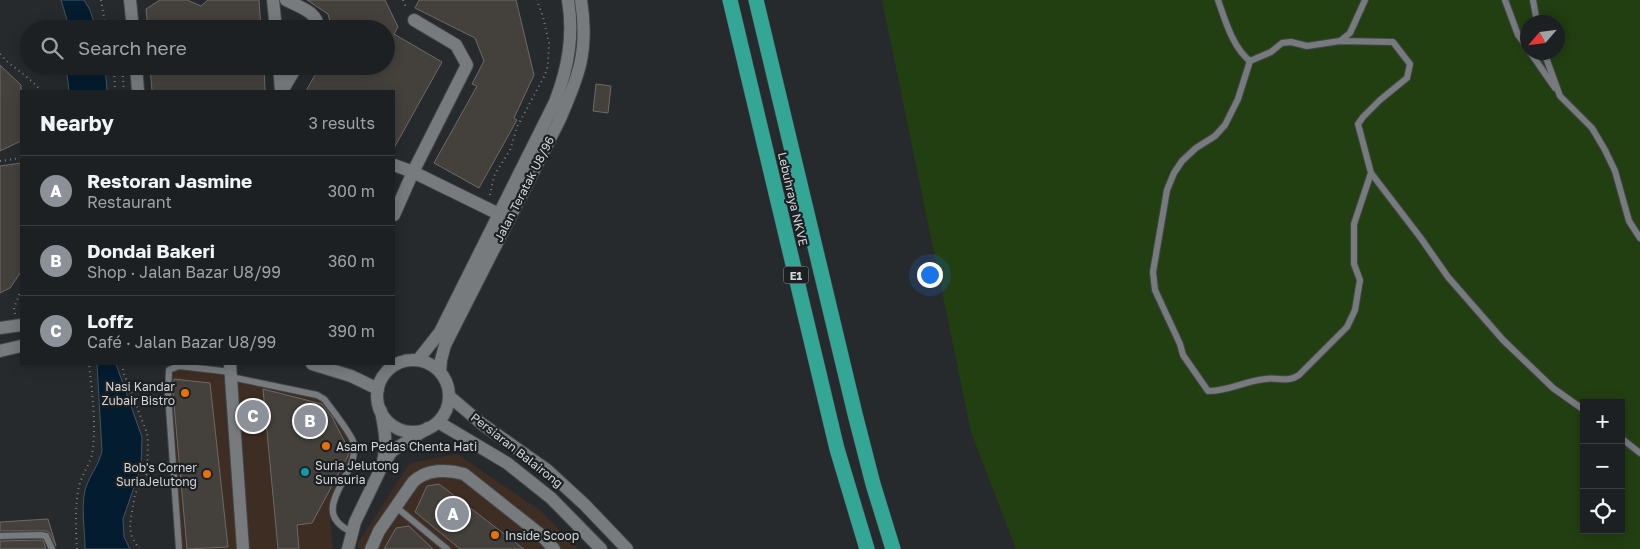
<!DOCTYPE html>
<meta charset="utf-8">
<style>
body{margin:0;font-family:"Golos Text",sans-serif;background:#2a2d2f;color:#f1f3f6}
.controls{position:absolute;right:15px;bottom:15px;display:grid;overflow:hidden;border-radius:0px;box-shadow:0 2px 12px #0003}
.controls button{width:45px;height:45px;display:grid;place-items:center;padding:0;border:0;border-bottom:1px solid #3b3e40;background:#1d2022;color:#f1f3f6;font:25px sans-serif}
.compass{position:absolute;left:1520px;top:15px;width:45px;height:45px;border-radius:50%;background:#1d2022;box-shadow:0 2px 12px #0003;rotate:242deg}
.you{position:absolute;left:929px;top:274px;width:18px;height:18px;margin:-12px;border:4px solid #fff;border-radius:50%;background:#1a73e8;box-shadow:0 0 0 8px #1a73e833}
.badge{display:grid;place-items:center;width:32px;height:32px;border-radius:50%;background:#8c9099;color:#fff;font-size:16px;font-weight:700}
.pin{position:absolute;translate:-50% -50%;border:2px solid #fff;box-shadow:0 1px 5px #0006}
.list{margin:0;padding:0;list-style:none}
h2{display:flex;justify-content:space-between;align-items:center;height:65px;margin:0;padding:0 20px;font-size:21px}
h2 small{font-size:16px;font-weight:400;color:#a0a3a5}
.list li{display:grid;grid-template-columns:32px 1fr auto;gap:15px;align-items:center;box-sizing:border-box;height:70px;padding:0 20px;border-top:1px solid #3b3e40}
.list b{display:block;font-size:19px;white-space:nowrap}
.list p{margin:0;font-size:16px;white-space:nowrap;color:#a0a3a5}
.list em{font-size:16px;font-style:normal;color:#a0a3a5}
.icon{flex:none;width:28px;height:28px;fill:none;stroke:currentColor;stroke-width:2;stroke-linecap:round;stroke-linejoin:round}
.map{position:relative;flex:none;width:1640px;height:549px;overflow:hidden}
.search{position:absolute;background:#1d2022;box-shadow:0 2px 12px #0003;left:20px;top:20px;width:375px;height:55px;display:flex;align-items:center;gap:12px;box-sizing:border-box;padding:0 18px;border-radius:28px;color:#a0a3a5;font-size:19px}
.panel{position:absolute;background:#1d2022;box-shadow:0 2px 12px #0003;left:20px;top:90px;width:375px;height:275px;border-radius:0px}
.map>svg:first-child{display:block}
.commercial{fill:#3d2d22}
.green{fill:#223f12;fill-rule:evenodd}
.water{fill:#041c2f;stroke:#425462}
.building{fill:#44413d;stroke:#6e6a66}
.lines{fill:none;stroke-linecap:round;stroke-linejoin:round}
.lane-casing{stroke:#434648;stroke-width:8}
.street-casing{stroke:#434648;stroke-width:14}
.secondary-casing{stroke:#434648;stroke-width:14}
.highway-casing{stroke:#434648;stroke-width:16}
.path{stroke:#7d7f82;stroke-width:2;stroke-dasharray:1 4;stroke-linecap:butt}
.lane{stroke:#777b7e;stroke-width:6}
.street{stroke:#777b7e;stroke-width:12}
.secondary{stroke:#777b7e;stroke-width:12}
.highway{stroke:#34a696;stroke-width:15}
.food-dot{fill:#e8710a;stroke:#1d2023;stroke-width:2}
.culture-dot{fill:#0f9aa8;stroke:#1d2023;stroke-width:2}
.labels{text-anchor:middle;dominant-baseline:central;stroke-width:4.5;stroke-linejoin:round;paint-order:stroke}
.shield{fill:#1d2023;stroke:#9d9fa2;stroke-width:1}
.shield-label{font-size:11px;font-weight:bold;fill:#d4d6d8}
.street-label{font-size:12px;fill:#d4d6d8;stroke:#1d2023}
.poi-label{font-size:12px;fill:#d4d6d8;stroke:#1d2023;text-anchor:start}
</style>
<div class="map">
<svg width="1640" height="549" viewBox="0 0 1640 549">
<rect width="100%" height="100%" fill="#272a2d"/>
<g class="commercial">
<polygon points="178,369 226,374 315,392 352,443 351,453 329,506 333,549 182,549 170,392 171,373"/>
<polygon points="457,454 541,511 578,549 358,549 358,543 410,463"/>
</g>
<path class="green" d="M882,0H1640V549H1016L971,432ZM1528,22H1558V52H1528ZM1584,403H1621V530H1584Z"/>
<g class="water">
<polygon points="61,0 84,0 90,10 96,29 68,29 68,23"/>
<polygon points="66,66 105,66 107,91 69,91"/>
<path d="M97,364H116L142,437L141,467L123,519L124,537L130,549H85C85,530 81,508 85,490C89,476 99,465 102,451Z"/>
</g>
<g class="building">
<polygon points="160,0 187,0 201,6 208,0 259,0 261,29 148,29 146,9"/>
<polygon points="307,0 385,0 398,27 394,34 442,62 394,148 394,91 306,91 320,66 386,66 386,29 332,29 328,14"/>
<polygon points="419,0 516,0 534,75 514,118 517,120 479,188 434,163 477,86 472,84 484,61 475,38 415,8"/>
<polygon points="0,65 21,85 21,141 0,151"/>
<polygon points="150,66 264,66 265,91 152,91"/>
<polygon points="596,84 611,86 608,113 593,111"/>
<polygon points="21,163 21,272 10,288 0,293 0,166"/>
<polygon points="174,379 210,383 228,547 187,549 173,393"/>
<polygon points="263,389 322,404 332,417 349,450 348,456 312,523 297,525 299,549 278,549"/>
<polygon points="439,484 524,549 460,549 415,512 427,486"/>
<polygon points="48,519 56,546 50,534 47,531 0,531 0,522"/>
<polygon points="409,526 433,549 384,549 396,528"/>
<polygon points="41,540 43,540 46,549 0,549 0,541"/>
</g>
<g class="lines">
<g class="lane-casing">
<g id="lane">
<path d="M1218,0C1225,20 1233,48 1250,61L1271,52L1282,43L1291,42L1307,46L1340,41L1393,42L1410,64L1407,78L1380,100L1363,117L1358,124L1371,173L1420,237L1448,277L1503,340L1553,388L1584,410"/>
<polyline points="1505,0 1518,35 1528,48"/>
<polyline points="1533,0 1537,22"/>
<polyline points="1340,41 1350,33 1365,0"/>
<polyline points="1530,52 1555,88"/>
<polyline points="1544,52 1560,96 1592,128 1605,150 1615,171 1629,221 1640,238"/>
<path d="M1250,61L1238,99L1225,125L1215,136L1196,148L1182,161L1174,173L1167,190L1153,272L1155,290L1180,344L1183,355L1208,391C1229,391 1245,381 1265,379C1279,377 1288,383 1299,375L1347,327L1355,310L1360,280L1354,264V224L1371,173"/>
<path d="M231,377L317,395L324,399C330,407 353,436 354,444C359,476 305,511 352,532"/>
<polyline points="1621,438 1640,453"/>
<polyline points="396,507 447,549"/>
<polyline points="0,536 41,535 46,536 52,549"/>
<polyline points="179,549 168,394 169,370 179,366 231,372"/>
</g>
</g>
<g class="street-casing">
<g id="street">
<polyline points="130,0 133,29"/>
<polyline points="273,0 276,29"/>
<path d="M286,0C299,7 319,12 318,29"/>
<polyline points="136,66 138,91"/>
<polyline points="279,66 281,91"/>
<polyline points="282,91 297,66"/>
<polyline points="394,165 413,172 509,219"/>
<polyline points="394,215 413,172 467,65 456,45 414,20"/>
<polyline points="230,364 243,549"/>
<path d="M381,411C384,428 388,443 383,461"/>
<polyline points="348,549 355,522 382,466 392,451 428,428"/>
<path d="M371,549L379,531L413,482C426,469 447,469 464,474L541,535L554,549"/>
</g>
</g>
<g class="secondary-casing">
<g id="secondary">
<polyline points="0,328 21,325"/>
<polyline points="0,351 21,346"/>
<path d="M418,360L440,332L555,102C568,68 574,36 568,0"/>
<circle cx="413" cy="396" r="36"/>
<polyline points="312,364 351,376 378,389"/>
<path d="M440,372L441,360L445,345L559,121C579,76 589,51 581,0"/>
<polyline points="449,396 482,424 547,470 585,505 627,549"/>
<polyline points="438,422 507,463 551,498 601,549"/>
</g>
</g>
<g class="highway-casing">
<g id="highway">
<polyline points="730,0 837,449 867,549"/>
<polyline points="756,0 855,414 873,484 893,549"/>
</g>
</g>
<g class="path">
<polyline points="101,0 106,29"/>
<polyline points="403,0 407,9"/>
<path d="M0,54C12,68 29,76 41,91"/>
<polyline points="114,66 115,91"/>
<polyline points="122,66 124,91"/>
<polyline points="0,161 21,158"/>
<polyline points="490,195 494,176 510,150 517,127 545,75 548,65 549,43 543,17 537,0"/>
<polyline points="15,314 14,308 21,290"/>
<polyline points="122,364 124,374 147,433 148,443 147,474 135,494 131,517 130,528 132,537 139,549"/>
<path d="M77,549C76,530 74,498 81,480C85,469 92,461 93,448C96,420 92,392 89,364"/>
</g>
<use href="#lane" class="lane"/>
<use href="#street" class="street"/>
<use href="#secondary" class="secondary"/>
<use href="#highway" class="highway"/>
</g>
<g class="food-dot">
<circle cx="185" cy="393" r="5"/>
<circle cx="326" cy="446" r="5"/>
<circle cx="207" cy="474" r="5"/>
<circle cx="495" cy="535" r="5"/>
</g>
<circle class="culture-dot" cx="305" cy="472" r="5"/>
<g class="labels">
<rect class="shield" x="783.5" y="266.5" width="25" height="17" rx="4"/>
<g class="shield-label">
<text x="796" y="275">E1</text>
</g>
<g class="street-label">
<text transform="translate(524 189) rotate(-63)">Jalan Teratak U8/96</text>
<text transform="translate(793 199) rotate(77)">Lebuhraya NKVE</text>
<text transform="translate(517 450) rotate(38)">Persiaran Balairong</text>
</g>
<g class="poi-label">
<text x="175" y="386" text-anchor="end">Nasi Kandar<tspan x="175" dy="14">Zubair Bistro</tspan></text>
<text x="336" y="446">Asam Pedas Chenta Hati</text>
<text x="315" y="465">Suria Jelutong<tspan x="315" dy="14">Sunsuria</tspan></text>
<text x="197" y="467" text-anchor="end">Bob's Corner<tspan x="197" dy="14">SuriaJelutong</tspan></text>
<text x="505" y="535">Inside Scoop</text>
</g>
</g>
</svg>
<div class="controls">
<button>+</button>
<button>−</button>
<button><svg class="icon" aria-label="locate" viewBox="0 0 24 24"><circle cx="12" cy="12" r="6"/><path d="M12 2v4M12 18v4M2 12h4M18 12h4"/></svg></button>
</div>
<svg class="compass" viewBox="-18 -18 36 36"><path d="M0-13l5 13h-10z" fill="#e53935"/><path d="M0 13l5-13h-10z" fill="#a0a3a5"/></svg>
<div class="you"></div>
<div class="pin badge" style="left:453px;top:514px">A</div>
<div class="pin badge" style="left:310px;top:421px">B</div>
<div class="pin badge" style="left:253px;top:416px">C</div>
<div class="search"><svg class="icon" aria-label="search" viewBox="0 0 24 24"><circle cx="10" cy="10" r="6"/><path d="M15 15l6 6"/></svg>Search here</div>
<section class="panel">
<h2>Nearby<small>3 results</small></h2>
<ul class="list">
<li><span class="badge">A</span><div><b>Restoran Jasmine</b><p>Restaurant</p></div><em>300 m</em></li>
<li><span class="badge">B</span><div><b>Dondai Bakeri</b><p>Shop · Jalan Bazar U8/99</p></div><em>360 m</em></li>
<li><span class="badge">C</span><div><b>Loffz</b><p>Café · Jalan Bazar U8/99</p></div><em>390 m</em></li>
</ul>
</section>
</div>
